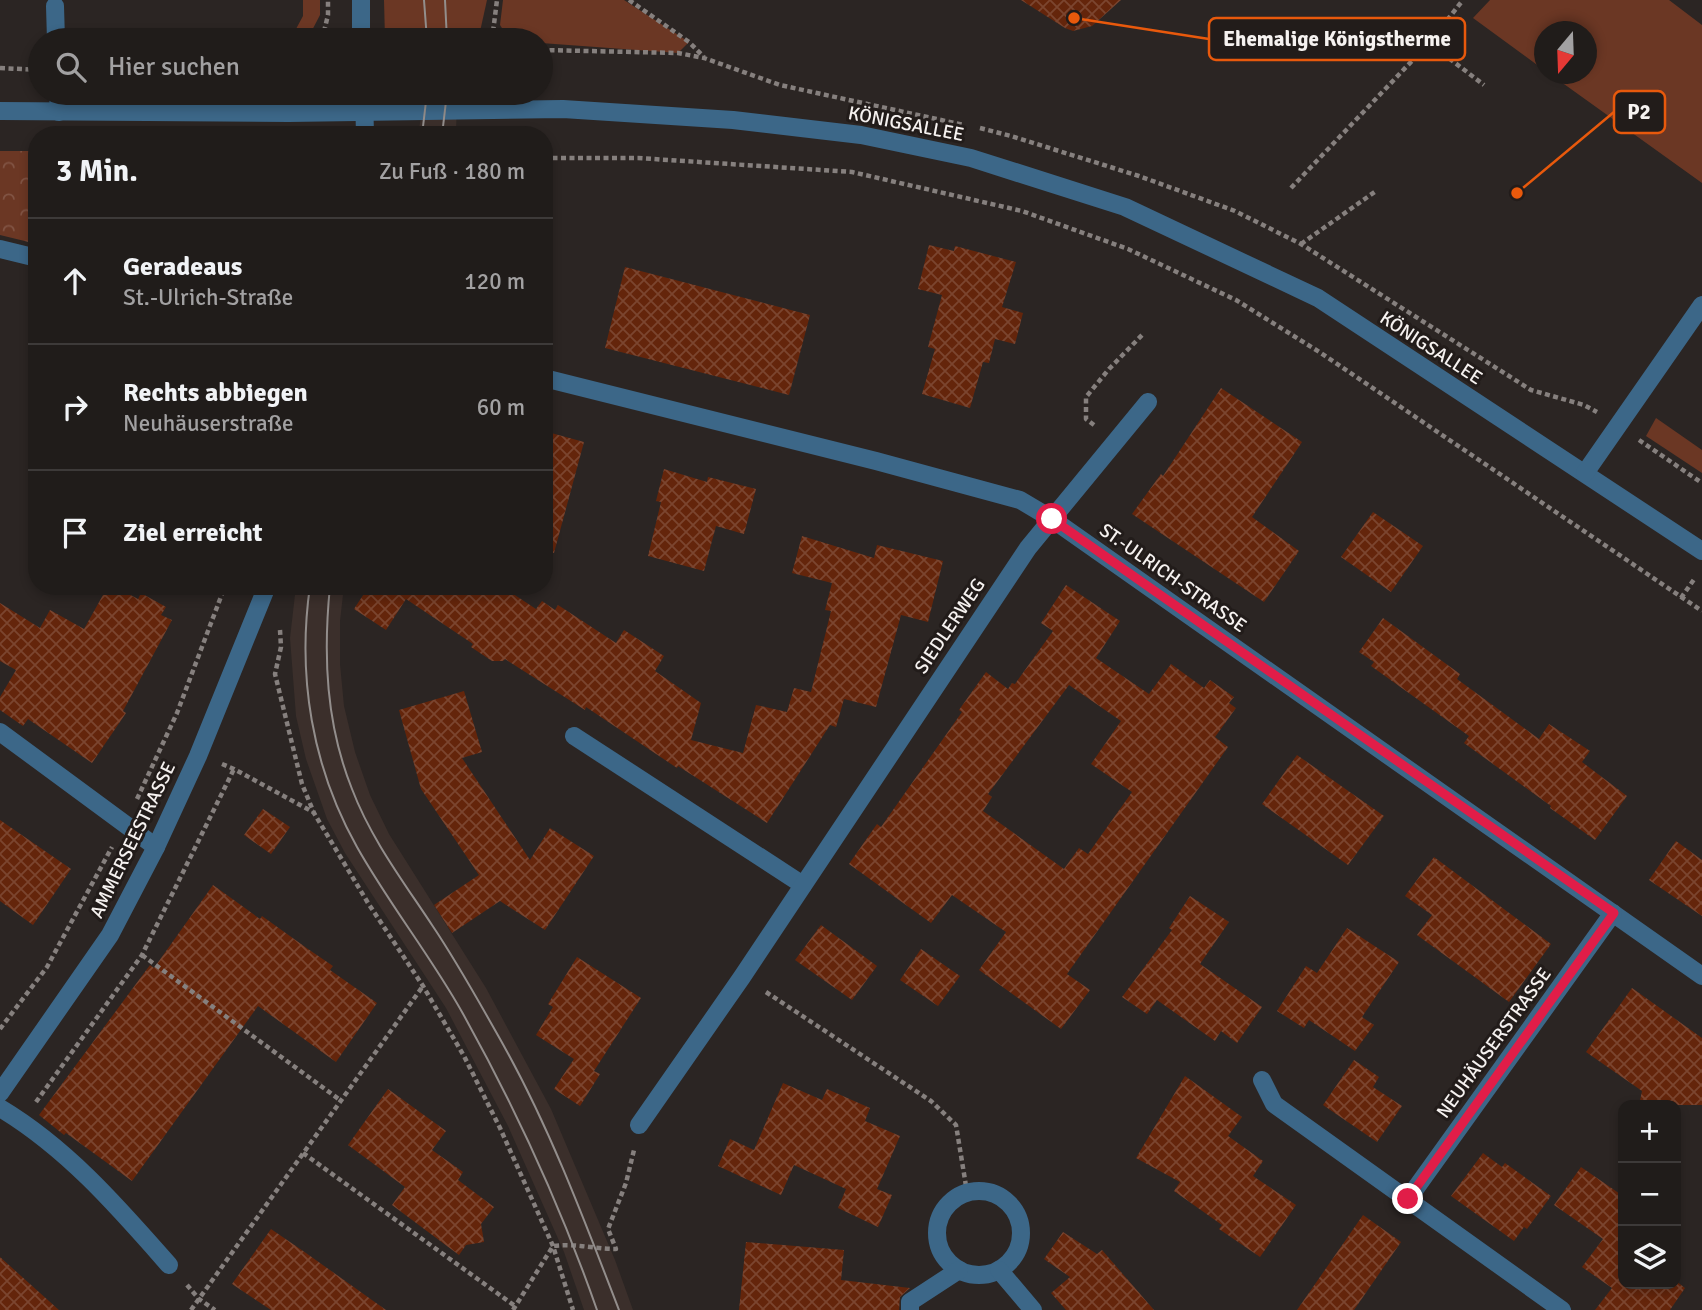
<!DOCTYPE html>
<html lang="de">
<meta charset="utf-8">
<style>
body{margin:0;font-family:Signika,sans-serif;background:#2d2927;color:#f1f3f6}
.controls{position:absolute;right:21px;bottom:21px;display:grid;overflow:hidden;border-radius:14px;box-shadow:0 4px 10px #0003}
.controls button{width:63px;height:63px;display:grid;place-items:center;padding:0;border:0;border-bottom:2px solid #3d3a39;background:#201c1a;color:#f1f3f6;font:35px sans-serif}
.compass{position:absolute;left:1534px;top:21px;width:63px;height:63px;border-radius:50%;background:#201c1a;box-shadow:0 4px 10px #0003;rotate:199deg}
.stop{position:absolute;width:21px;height:21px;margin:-16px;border:5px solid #e11d48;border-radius:50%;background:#fff}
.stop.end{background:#e11d48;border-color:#fff;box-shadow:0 2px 7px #0008}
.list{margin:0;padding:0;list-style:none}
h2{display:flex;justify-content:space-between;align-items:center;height:91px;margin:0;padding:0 28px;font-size:30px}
h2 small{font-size:23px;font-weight:400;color:#a2a1a2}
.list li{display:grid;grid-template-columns:46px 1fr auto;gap:21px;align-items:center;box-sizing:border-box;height:126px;padding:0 28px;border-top:2px solid #3d3a39}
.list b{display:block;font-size:26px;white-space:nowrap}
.list p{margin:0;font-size:23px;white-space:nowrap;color:#a2a1a2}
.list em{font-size:23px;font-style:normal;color:#a2a1a2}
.icon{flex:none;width:38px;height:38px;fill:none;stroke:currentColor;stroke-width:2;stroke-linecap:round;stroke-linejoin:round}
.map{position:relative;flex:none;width:1702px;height:1310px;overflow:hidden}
.search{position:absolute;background:#201c1a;box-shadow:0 4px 10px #0003;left:28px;top:28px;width:525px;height:77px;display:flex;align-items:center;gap:18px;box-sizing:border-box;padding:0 24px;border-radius:38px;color:#a2a1a2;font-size:26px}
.panel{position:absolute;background:#201c1a;box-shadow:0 4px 10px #0003;left:28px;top:126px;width:525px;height:469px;border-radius:28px}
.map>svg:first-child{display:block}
.built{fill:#3b2f2b}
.green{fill:#6b3724}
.forest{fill:url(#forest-crowns)}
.building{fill:url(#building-cross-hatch);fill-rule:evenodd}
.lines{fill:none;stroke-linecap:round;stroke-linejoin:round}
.path{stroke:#86807e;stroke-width:4.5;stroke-dasharray:5 3.5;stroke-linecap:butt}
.minor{stroke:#3c6788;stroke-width:18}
.tram{stroke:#938e8c;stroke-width:2}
.route{stroke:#e11d48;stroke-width:9}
.labels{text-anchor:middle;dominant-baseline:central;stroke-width:6;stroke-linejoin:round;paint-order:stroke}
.street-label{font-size:19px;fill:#f6f2f0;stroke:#221c1a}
.leader{fill:none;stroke:#e8590c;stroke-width:2.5}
.callout-dot{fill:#e8590c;stroke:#221c1a;stroke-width:2.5}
.callout{fill:#221c1a;stroke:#e8590c;stroke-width:2.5}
.callout-label{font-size:21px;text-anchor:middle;font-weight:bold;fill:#f6f2f0}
</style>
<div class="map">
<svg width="1702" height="1310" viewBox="0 0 1702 1310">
<defs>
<pattern id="forest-crowns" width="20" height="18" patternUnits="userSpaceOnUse" patternTransform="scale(1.75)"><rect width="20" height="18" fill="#6b3724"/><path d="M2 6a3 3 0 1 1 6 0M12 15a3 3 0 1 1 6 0" fill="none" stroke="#815444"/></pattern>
<pattern id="building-cross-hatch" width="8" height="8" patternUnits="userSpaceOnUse" patternTransform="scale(1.75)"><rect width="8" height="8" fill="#64250b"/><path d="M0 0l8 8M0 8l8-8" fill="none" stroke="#7b452f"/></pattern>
</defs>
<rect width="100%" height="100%" fill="#2b2523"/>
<g class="built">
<polygon points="422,93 457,93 456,135 418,135 423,105"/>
<polygon points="296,586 344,586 340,621 340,664 344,706 355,752 370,795 389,834 486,988 551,1109 615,1260 633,1310 584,1310 564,1252 508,1126 446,1008 345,853 327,819 306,759 296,716 290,638"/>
</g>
<g class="green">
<polygon points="303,0 320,0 320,15 307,40 290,40 303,16"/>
<polygon points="384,0 487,0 479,36 471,40 385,39"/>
<polygon points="503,0 624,0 689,42 678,53 541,43 541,40 509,39 500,25"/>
<polygon points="1490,0 1669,0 1702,25 1702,183 1550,74 1586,74 1586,32 1544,32 1544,70 1473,18"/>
<polygon points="1656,418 1702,450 1702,473 1646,436"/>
</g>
<polygon class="forest" points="0,151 37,151 37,244 0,235"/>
<g class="building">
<polygon points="1021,0 1121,0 1092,26 1073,31 1065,28"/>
<polygon points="929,245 954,251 955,246 1016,262 1002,307 1023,313 1015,344 995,339 989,363 983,362 970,408 922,394 935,349 928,347 942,295 918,289"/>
<polygon points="625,267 810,315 789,395 605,348"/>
<polygon points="1221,388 1302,442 1252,517 1299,551 1264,602 1132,514 1161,474 1163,476"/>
<polygon points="544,431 584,442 554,553 544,552"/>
<polygon points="664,469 707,482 708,477 756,489 744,534 716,526 704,571 648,556 661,502 656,501"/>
<polygon points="1373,512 1423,546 1391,592 1341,557"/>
<polygon points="802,536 874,558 877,545 943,561 928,622 901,615 876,707 844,699 836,727 830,725 767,823 678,766 677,768 586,707 585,710 505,659 503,661 492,661 471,647 473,644 406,599 386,630 354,609 369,586 501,586 536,609 542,601 555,610 558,605 616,643 624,630 664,656 655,671 701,703 691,740 743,753 756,705 787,712 794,688 811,692 831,611 825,610 832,583 792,573"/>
<path d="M1066,585L1120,621L1096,658L1149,694L1171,664L1204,688L1210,680L1234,697L1229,703L1236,708L1215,737L1228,747L1067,974L1090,990L1061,1029L979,970L1006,932L952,895L931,923L849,864L877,824L881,827L962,712L959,710L986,672L1008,689L1012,683L1015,684L1053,631L1041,623ZM1069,685L1121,721L1091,764L1132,792L1088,854L1079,848L1064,869L983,811L992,797L988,794Z"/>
<polygon points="108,586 114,586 138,599 141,593 166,607 161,615 172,620 123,711 126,713 92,763 28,719 23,726 0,710 0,697 16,670 0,661 0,603 40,628 50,610 84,629"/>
<polygon points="1383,618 1460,674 1457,679 1539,739 1549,724 1590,751 1582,762 1627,796 1595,840 1550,808 1551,806 1464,743 1469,736 1371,666 1374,662 1359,652"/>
<polygon points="464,691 482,752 462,758 530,860 550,828 594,856 545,930 500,901 452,933 434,905 479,875 421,789 399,710"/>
<polygon points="1297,755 1384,816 1348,865 1262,804"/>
<polygon points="263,809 290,827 271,854 244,835"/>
<polygon points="0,820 71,869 33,925 0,901"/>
<polygon points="1676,841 1702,860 1702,916 1649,880"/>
<polygon points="1434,857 1551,944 1509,1002 1417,935 1432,915 1405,896"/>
<polygon points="213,885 260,919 262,916 308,949 333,966 330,970 377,1003 336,1062 258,1006 132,1181 66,1133 64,1135 39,1115 150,965 154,968"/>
<polygon points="1190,896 1229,922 1200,964 1262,1007 1237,1043 1221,1031 1215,1041 1157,1000 1147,1014 1122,997 1172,930 1169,928"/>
<polygon points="821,925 877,966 852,1000 795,960"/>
<polygon points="1347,928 1399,962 1362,1017 1374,1025 1355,1051 1309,1020 1304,1028 1277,1011 1306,966 1317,973"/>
<polygon points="921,949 960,976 938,1006 900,980"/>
<polygon points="577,957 641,998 594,1071 600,1074 580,1106 554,1089 574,1059 536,1035 553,1007 548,1004"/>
<polygon points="1632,988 1702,1038 1702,1105 1639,1105 1642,1091 1586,1052"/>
<polygon points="1354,1060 1379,1077 1373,1087 1402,1106 1377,1142 1323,1105"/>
<polygon points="1185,1076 1242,1117 1228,1136 1263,1161 1253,1176 1296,1205 1260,1257 1219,1229 1222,1225 1174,1191 1180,1182 1136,1158"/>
<polygon points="783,1083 822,1100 827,1089 870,1108 865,1121 900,1136 877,1189 892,1195 878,1227 838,1208 846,1189 794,1165 781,1195 718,1166 730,1139 754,1150"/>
<polygon points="388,1089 446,1131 432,1150 463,1172 458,1180 494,1207 481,1224 484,1242 466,1245 459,1255 392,1205 405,1187 348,1145"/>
<polygon points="1483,1153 1502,1167 1505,1163 1551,1196 1527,1229 1524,1227 1514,1241 1451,1196"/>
<polygon points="1581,1167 1623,1196 1623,1284 1676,1284 1676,1281 1685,1288 1670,1310 1595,1310 1612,1288 1582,1267 1603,1239 1554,1205"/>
<polygon points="1363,1215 1401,1242 1354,1310 1297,1310"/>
<polygon points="271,1229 306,1253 386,1310 271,1310 232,1284"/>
<polygon points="1063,1232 1097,1254 1102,1250 1154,1310 1066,1310 1051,1293 1070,1277 1044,1259"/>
<polygon points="746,1242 844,1250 841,1280 910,1288 900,1297 899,1310 739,1310"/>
<polygon points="0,1257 30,1284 59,1310 0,1310"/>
</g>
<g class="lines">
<g class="path">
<polyline points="629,0 689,42 704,57"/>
<polyline points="322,40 328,15 328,0"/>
<polyline points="492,40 497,0"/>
<polyline points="1429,43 1484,85"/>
<polyline points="541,50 678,53 704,58 780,85 964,125"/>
<polyline points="0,68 40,70"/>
<polyline points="980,128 1011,136 1139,176 1235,211 1301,244 1531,390 1584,405 1597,412"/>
<polyline points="544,158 638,158 852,172 1022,211 1128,249 1236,300 1321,353 1702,611"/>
<polyline points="1291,188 1429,43 1463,0"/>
<polyline points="1301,244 1376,191"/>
<polyline points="1094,425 1086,419 1086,397 1109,369 1143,334"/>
<polyline points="1639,440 1702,483"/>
<polyline points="1681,598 1695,578"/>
<polyline points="280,630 281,647 275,674 302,784 314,813 368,903 423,986 464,1056 500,1128 553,1246 573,1310"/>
<polyline points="222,764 234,769 313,812"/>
<polyline points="137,799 177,713 225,586"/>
<polyline points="142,955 340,1100"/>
<polyline points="766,992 931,1101 956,1125 967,1192"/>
<polyline points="0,1029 47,967 112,847"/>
<polyline points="36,1102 142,955 234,769"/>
<polyline points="303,1153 515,1306"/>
<polyline points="187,1285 199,1299 215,1310"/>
<polyline points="191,1310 423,986"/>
<path d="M513,1310L553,1246C575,1243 594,1249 616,1249L608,1229L626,1183L634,1150"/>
</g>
<g class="minor">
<polyline points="55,6 56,40"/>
<polyline points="361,40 361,0"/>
<polyline points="58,93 59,112"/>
<polyline points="364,93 365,135"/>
<polyline points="0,111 289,113 563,109 733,120 861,135 971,158 1125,207 1318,298 1702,551"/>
<polyline points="0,249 37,258"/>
<polyline points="544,378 876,461 1020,500 1052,519 1702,976"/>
<polyline points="1585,473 1702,305"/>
<polyline points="0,732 156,847"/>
<polyline points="574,736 803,885"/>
<polyline points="1262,1080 1274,1104 1562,1310"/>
<polyline points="0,1093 110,935 156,847 198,756 267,586"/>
<path d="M0,1108C67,1148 118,1207 169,1265"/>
<polyline points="639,1125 742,977 1028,548 1148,402"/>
<circle cx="979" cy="1233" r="42"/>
<polyline points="1408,1199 1613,913"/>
<polyline points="999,1270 1033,1310"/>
<polyline points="910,1310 910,1302 959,1270"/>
</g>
<g class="tram">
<polyline points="424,0 427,40"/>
<polyline points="445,0 447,40"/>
<polyline points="422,135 427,93"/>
<polyline points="442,135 447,93"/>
<path d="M310,586C297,676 312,767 357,847C389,904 430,955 462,1012C515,1107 561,1207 597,1310"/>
<path d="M330,586C323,656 326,724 352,789C371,839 403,881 432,925C459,965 482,1007 505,1048C551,1131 585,1222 619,1310"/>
</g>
</g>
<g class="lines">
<polyline class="route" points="1052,519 1614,913 1408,1199"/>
</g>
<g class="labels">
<g class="street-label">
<text transform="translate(906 124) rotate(11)">KÖNIGSALLEE</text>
<text transform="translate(1431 348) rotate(33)">KÖNIGSALLEE</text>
<text transform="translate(1173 578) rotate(35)">ST.-ULRICH-STRASSE</text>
<text transform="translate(950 626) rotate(-56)">SIEDLERWEG</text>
<text transform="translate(133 840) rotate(-64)">AMMERSEESTRASSE</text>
<text transform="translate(1494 1043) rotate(-54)">NEUHÄUSERSTRASSE</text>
</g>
</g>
<path class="leader" d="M1074 18L1209 39M1517 193L1614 112"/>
<g class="callout-dot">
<circle cx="1074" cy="18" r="7"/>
<circle cx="1517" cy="193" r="7"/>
</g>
<g class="callout">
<rect x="1209" y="18" width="256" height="42" rx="7"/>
<rect x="1614" y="91" width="51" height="42" rx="7"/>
</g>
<g class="callout-label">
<text x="1337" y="46">Ehemalige Königstherme</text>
<text x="1639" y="119">P2</text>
</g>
</svg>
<div class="controls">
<button>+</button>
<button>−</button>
<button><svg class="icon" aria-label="layers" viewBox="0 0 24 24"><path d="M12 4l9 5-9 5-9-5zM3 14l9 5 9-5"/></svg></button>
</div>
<svg class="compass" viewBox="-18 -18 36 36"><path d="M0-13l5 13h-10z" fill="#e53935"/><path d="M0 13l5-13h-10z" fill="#a2a1a2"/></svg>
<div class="stop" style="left:1052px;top:519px"></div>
<div class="stop end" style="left:1408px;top:1199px"></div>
<div class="search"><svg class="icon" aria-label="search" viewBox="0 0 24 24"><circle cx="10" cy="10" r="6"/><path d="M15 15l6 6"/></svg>Hier suchen</div>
<section class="panel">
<h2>3 Min.<small>Zu Fuß · 180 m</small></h2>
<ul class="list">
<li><svg class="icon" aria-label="ahead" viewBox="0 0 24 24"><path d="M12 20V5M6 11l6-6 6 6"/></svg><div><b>Geradeaus</b><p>St.-Ulrich-Straße</p></div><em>120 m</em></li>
<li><svg class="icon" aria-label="right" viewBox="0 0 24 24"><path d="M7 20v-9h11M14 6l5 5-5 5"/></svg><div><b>Rechts abbiegen</b><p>Neuhäuserstraße</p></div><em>60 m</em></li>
<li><svg class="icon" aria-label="arrive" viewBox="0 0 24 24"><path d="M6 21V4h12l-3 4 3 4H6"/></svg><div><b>Ziel erreicht</b></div></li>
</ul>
</section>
</div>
